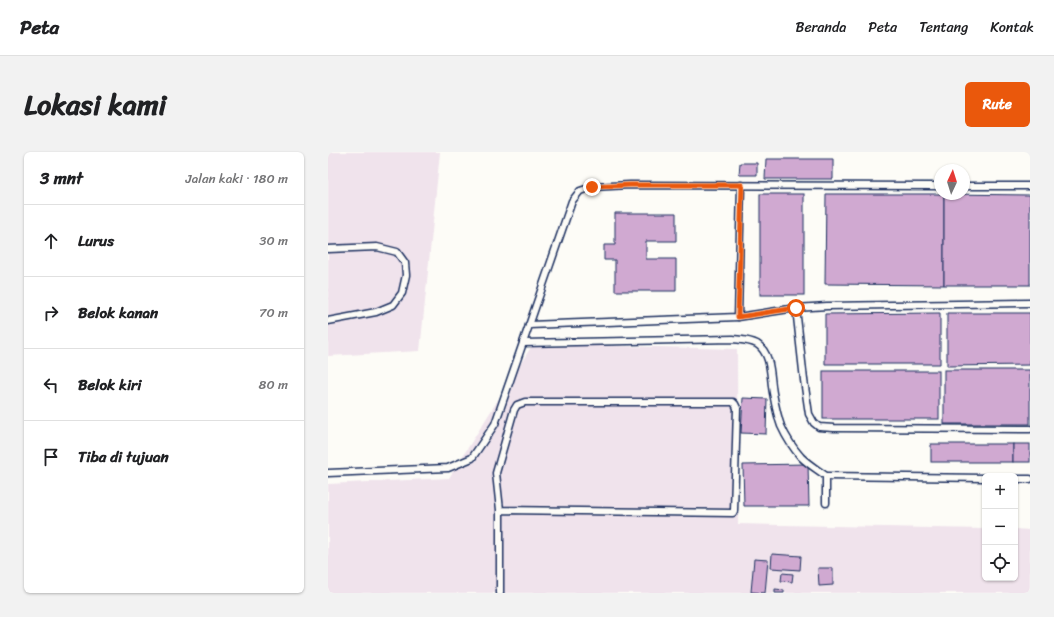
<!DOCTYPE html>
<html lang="id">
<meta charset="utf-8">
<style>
body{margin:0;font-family:Sriracha,sans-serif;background:#f2f2f2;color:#202124}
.controls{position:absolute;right:12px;bottom:12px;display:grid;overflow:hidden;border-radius:6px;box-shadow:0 1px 3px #0004}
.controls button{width:36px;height:36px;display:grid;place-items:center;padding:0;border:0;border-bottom:1px solid #e0e0e0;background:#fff;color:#202124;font:20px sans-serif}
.compass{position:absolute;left:606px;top:12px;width:36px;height:36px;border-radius:50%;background:#fff;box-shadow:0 1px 3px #0004;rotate:4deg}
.stop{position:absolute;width:12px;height:12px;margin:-9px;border:3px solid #ea580c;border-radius:50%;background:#fff}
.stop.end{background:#ea580c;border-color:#fff;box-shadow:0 1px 4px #0008}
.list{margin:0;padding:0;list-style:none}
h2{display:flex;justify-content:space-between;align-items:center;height:52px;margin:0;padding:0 16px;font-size:17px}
h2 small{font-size:13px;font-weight:400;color:#757577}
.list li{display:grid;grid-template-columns:26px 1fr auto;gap:12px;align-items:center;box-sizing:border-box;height:72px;padding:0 16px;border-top:1px solid #e0e0e0}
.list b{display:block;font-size:15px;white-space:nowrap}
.list em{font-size:13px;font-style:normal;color:#757577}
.icon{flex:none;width:22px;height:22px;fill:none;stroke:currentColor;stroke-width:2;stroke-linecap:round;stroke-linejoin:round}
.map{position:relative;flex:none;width:702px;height:441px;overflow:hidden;border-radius:6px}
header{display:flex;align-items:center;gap:24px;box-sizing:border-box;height:56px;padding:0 20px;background:#fff;border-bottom:1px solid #e0e0e0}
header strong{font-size:19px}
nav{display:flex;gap:22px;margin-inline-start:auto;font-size:14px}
.intro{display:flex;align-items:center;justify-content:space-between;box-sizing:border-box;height:96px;padding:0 24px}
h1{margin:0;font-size:28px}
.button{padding:10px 18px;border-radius:6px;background:#ea580c;color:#fff;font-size:14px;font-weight:700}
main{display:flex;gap:24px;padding:0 24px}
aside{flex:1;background:#fff;border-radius:6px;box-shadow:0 1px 3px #0004}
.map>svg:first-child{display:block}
.built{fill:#f0e3ec}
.building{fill:#d0a9d1;stroke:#1b2f5e}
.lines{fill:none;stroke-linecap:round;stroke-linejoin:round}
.service-casing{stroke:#1b2f5e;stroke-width:9}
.service{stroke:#fdfcf7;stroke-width:6}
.route{stroke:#ea580c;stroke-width:5}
</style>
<header>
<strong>Peta</strong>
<nav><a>Beranda</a><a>Peta</a><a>Tentang</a><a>Kontak</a></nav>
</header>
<div class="intro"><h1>Lokasi kami</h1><a class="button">Rute</a></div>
<main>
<aside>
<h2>3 mnt<small>Jalan kaki · 180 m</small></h2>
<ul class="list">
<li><svg class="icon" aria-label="ahead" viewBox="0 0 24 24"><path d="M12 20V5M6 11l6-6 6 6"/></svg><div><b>Lurus</b></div><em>30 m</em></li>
<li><svg class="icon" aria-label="right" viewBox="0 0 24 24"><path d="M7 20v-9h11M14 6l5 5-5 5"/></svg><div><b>Belok kanan</b></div><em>70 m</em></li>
<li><svg class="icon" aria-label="left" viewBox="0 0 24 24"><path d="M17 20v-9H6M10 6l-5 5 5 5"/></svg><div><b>Belok kiri</b></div><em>80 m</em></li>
<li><svg class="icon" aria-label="arrive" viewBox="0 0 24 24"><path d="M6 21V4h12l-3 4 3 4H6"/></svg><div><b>Tiba di tujuan</b></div></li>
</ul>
</aside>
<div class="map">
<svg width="702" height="441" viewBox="0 0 702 441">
<rect width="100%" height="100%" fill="#fdfcf7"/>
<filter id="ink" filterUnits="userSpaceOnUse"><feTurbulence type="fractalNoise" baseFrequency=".025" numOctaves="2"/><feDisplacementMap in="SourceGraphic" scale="8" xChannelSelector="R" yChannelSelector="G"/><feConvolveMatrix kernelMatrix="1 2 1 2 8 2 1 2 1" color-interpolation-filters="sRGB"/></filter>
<g filter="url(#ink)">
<g class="built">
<polygon points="0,0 112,0 92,199 0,204"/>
<polygon points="205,192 409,197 410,372 657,377 657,426 687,426 687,377 702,378 702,441 0,441 0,332 121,326"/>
</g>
<g class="building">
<polygon points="438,7 505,7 505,27 437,27"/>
<polygon points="412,11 429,11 429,23 411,23"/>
<rect x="432" y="42" width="44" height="101"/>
<polygon points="498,42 616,42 616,133 497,132"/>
<polygon points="616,42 702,43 702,133 616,133"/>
<polygon points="287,61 348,61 348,89 318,89 318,107 348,107 348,139 287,139 287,108 276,108 276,93 287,93"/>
<polygon points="612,161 612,212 497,212 497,162"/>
<polygon points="619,161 702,161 702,213 619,214"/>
<rect x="616" y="218" width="86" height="54"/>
<rect x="495" y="219" width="116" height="48"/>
<polygon points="415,246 439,247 438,282 413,281"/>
<rect x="603" y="292" width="82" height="18"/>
<rect x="685" y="292" width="17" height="18"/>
<polygon points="480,312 481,354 416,354 415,313"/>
<polygon points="444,402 473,404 472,418 443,416"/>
<polygon points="426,407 440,408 437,441 423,440"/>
<polygon points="490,416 505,416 505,433 491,434"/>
<polygon points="454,421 465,422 464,430 453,429"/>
<polygon points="447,437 456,438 456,441 447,441"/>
</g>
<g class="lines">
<g class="service-casing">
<g id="service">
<polyline points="636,34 702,34"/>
<polyline points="0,97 49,95 69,100 77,111 78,123 74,141 65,153 48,160 0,169"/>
<polyline points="468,156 476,228 481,262 486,271 491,275 506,276 702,277"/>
<polyline points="410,165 413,33"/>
<polyline points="201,173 410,165 468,156 499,154 702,151"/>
<path d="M195,191L405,187C413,188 421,188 429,192C444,202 442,225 445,241C447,252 449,263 453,274C458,285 465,296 473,305C480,312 490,318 498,324V351"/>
<polyline points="0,321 120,316 144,306 167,272 244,49 252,39 264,35 302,33 612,34"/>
<polyline points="498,324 657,326"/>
<polyline points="687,327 702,327"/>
<polyline points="172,358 405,361 406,359 409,256 407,252 405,250 197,250 189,253 186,258 168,321 172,358 172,441"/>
</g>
</g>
<use href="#service" class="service"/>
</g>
</g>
<g class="lines" filter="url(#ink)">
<polyline class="route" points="264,35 302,33 414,33 410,165 468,156"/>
</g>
</svg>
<div class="controls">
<button>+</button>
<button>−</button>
<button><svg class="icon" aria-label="locate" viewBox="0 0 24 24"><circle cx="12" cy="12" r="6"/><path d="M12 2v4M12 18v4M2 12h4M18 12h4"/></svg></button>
</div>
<svg class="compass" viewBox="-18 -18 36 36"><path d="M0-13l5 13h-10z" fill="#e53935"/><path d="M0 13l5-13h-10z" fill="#757577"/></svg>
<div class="stop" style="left:468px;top:156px"></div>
<div class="stop end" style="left:264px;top:35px"></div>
</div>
</main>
